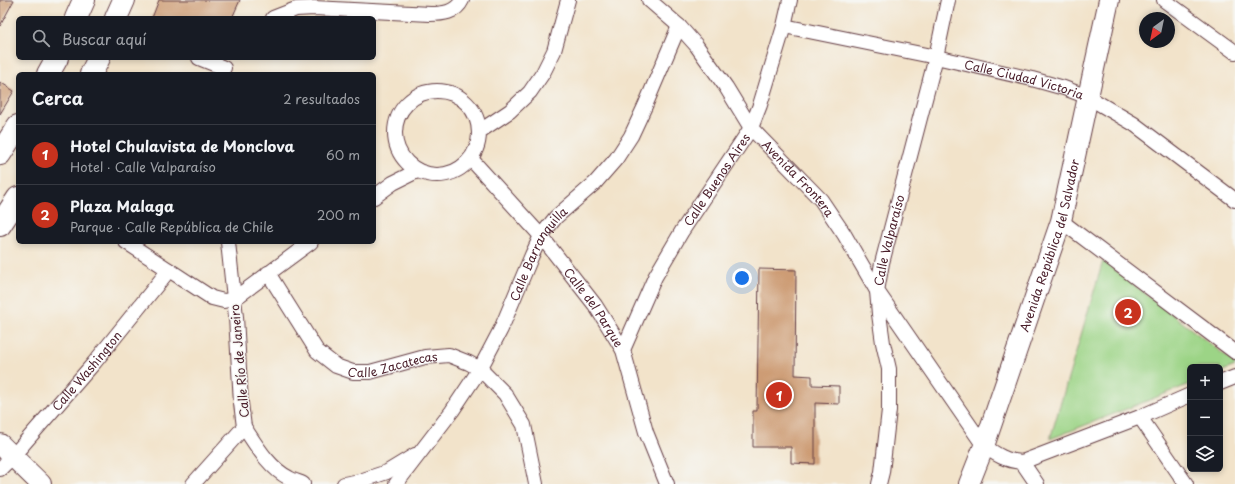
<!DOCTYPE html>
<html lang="es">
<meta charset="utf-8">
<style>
body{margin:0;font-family:"Playpen Sans",sans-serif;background:#20242c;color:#f1f3f6}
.controls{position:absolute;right:12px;bottom:12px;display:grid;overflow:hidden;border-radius:6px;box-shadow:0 2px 6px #0003}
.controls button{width:36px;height:36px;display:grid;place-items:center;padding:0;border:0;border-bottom:1px solid #363941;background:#171b24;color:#f1f3f6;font:20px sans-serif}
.compass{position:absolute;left:1139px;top:12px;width:36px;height:36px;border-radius:50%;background:#171b24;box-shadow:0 2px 6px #0003;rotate:213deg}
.you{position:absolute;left:742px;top:278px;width:14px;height:14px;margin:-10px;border:3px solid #fff;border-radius:50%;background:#1a73e8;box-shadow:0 0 0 6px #1a73e833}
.badge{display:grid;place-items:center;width:26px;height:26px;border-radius:50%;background:#c8321e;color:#fff;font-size:13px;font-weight:700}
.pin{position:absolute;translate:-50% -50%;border:2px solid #fff;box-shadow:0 1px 4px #0006}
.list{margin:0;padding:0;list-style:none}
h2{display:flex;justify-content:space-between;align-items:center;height:52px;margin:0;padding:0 16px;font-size:17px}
h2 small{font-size:13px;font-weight:400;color:#9ea1a6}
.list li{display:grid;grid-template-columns:26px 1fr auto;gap:12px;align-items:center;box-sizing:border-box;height:60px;padding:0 16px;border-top:1px solid #363941}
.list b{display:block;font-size:15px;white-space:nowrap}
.list p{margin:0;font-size:13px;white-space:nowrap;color:#9ea1a6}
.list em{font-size:13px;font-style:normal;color:#9ea1a6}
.icon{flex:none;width:22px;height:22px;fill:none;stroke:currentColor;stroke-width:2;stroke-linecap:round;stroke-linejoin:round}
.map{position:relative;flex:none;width:1235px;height:484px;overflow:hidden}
.search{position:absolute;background:#171b24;box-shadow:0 2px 6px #0003;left:16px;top:16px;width:360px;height:44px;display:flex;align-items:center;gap:10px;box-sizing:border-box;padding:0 14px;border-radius:6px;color:#9ea1a6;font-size:15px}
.panel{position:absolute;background:#171b24;box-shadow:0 2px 6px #0003;left:16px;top:72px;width:360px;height:172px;border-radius:6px}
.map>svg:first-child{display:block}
.green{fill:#9cd486;stroke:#737a58}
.building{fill:#cd9c74}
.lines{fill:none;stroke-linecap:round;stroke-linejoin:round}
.street-casing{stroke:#633c43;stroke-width:16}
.secondary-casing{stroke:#633c43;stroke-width:22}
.highway-casing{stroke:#633c43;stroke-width:24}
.street{stroke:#fff;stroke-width:14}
.secondary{stroke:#fff;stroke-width:20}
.highway{stroke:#fff;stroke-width:22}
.labels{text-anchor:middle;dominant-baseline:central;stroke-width:3;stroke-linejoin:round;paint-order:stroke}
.street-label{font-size:12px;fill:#4a1f2b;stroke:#f6f6f2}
</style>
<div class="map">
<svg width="1235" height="484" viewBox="0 0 1235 484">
<rect width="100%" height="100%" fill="#f6f6f2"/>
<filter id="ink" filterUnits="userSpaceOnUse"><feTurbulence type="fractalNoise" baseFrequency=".025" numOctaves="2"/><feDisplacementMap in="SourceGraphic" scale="8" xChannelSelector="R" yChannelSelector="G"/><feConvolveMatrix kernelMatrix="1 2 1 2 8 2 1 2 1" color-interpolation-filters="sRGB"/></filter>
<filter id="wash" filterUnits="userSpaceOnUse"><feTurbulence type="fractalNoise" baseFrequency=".012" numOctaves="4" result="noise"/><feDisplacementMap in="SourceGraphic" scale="16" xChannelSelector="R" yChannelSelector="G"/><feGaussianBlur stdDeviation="0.9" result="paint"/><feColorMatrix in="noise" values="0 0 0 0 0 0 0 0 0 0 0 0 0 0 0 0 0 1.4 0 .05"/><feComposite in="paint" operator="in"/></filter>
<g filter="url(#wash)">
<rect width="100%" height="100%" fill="#f2e3ca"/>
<polygon class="green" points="1103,261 1235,363 1235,366 1220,372 1220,367 1190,367 1190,384 1050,439"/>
<g id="blocks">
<g class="building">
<polygon points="0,0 14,0 0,26"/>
<polygon points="159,0 240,0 232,18 152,18"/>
<polygon points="0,82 14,91 0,114"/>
<polygon points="759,269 796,270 795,375 812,376 812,385 839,386 839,404 815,403 815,464 791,463 791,447 753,447 753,411 757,411"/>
</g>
</g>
</g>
<g filter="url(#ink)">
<use href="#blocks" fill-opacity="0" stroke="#633c43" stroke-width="1"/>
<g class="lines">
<g class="street-casing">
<g id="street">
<path id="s1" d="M649,0L679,26L696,45L726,87L751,128L821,200L844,234L877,291L984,446C997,455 1006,461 1022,462L1140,417L1190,395"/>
<polyline points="1164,0 1235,52"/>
<path d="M273,18L296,9L314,8L430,14C442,14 456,13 462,0"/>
<path id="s2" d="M784,26L936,57L1032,79L1064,88L1088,97L1134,124L1235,200"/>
<polyline points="199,58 224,68"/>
<circle cx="437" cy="133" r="42"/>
<polyline points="480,131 510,111 530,92 543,73 554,51 568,0"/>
<path id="s3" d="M471,159L541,236L595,305L607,324L623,350L646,432L667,484"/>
<polyline points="374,197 393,183 417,171"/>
<polyline points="1061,221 1235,352"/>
<polyline points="126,242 212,298 224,301 234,299 311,242"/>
<path id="s4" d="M268,273L317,351L336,366L353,372H370L425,357L449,355L469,363L480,369L505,394L524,425L536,484"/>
<path id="s5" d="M623,350L655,277L682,231L751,128L760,105L784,26L790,0"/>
<polyline points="1220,383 1235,377"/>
<polyline points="1140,417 1186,484"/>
<path d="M244,427C256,445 269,468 289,478C294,481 299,482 303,484"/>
<polyline points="1022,462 1037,484"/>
<path id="s6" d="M0,469L13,456L94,363L169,270"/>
<polyline points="193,484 244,427 241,403 236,317 228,242"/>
<polyline points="344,484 360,481 387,472 415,455"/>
<path id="s7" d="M396,484L452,411L480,369L501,329L532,255L541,236L556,217L595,183L616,159L631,136L645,106L679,26"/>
<path id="s8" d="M879,484L882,472L889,410V369L883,343L879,314L877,291L882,263L936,57L948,0"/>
</g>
</g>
<g class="secondary-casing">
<g id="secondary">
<polyline points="0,444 41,484"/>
<path id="s9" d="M969,484L984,446L1061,221L1109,0"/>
</g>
</g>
<g class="highway-casing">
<g id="highway">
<polyline points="76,18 84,0"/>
<polyline points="116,18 124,0"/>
<polyline points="48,74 57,58"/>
<polyline points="91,74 99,58"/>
<polyline points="0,154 18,126"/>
<polyline points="0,225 18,198"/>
</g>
</g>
<use href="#street" class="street"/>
<use href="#secondary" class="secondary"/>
<use href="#highway" class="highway"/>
</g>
</g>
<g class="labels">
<g class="street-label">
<text stroke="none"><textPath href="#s2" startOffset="246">Calle Ciudad Victoria</textPath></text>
<text stroke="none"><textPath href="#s5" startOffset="195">Calle Buenos Aires</textPath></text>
<text stroke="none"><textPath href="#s1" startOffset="234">Avenida Frontera</textPath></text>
<text stroke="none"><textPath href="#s8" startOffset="247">Calle Valparaíso</textPath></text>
<text stroke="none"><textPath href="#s9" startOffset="252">Avenida República del Salvador</textPath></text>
<text stroke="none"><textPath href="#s7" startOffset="272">Calle Barranquilla</textPath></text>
<text stroke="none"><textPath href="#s3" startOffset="193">Calle del Parque</textPath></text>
<text transform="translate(239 361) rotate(-95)">Calle Río de Janeiro</text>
<text stroke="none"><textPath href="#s4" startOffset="175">Calle Zacatecas</textPath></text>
<text stroke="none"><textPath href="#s6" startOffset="131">Calle Washington</textPath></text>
</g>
</g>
</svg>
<div class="controls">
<button>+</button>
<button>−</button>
<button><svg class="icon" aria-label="layers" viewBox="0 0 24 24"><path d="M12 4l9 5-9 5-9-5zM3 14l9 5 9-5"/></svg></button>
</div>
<svg class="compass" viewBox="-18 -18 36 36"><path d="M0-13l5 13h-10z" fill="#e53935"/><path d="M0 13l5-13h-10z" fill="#9ea1a6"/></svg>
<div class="you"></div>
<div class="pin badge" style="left:779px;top:395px">1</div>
<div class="pin badge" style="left:1128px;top:312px">2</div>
<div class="search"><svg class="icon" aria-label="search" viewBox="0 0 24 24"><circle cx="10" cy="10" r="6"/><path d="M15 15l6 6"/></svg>Buscar aquí</div>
<section class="panel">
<h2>Cerca<small>2 resultados</small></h2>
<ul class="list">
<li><span class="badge">1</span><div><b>Hotel Chulavista de Monclova</b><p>Hotel · Calle Valparaíso</p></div><em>60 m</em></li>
<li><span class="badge">2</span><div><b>Plaza Malaga</b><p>Parque · Calle República de Chile</p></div><em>200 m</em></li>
</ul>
</section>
</div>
